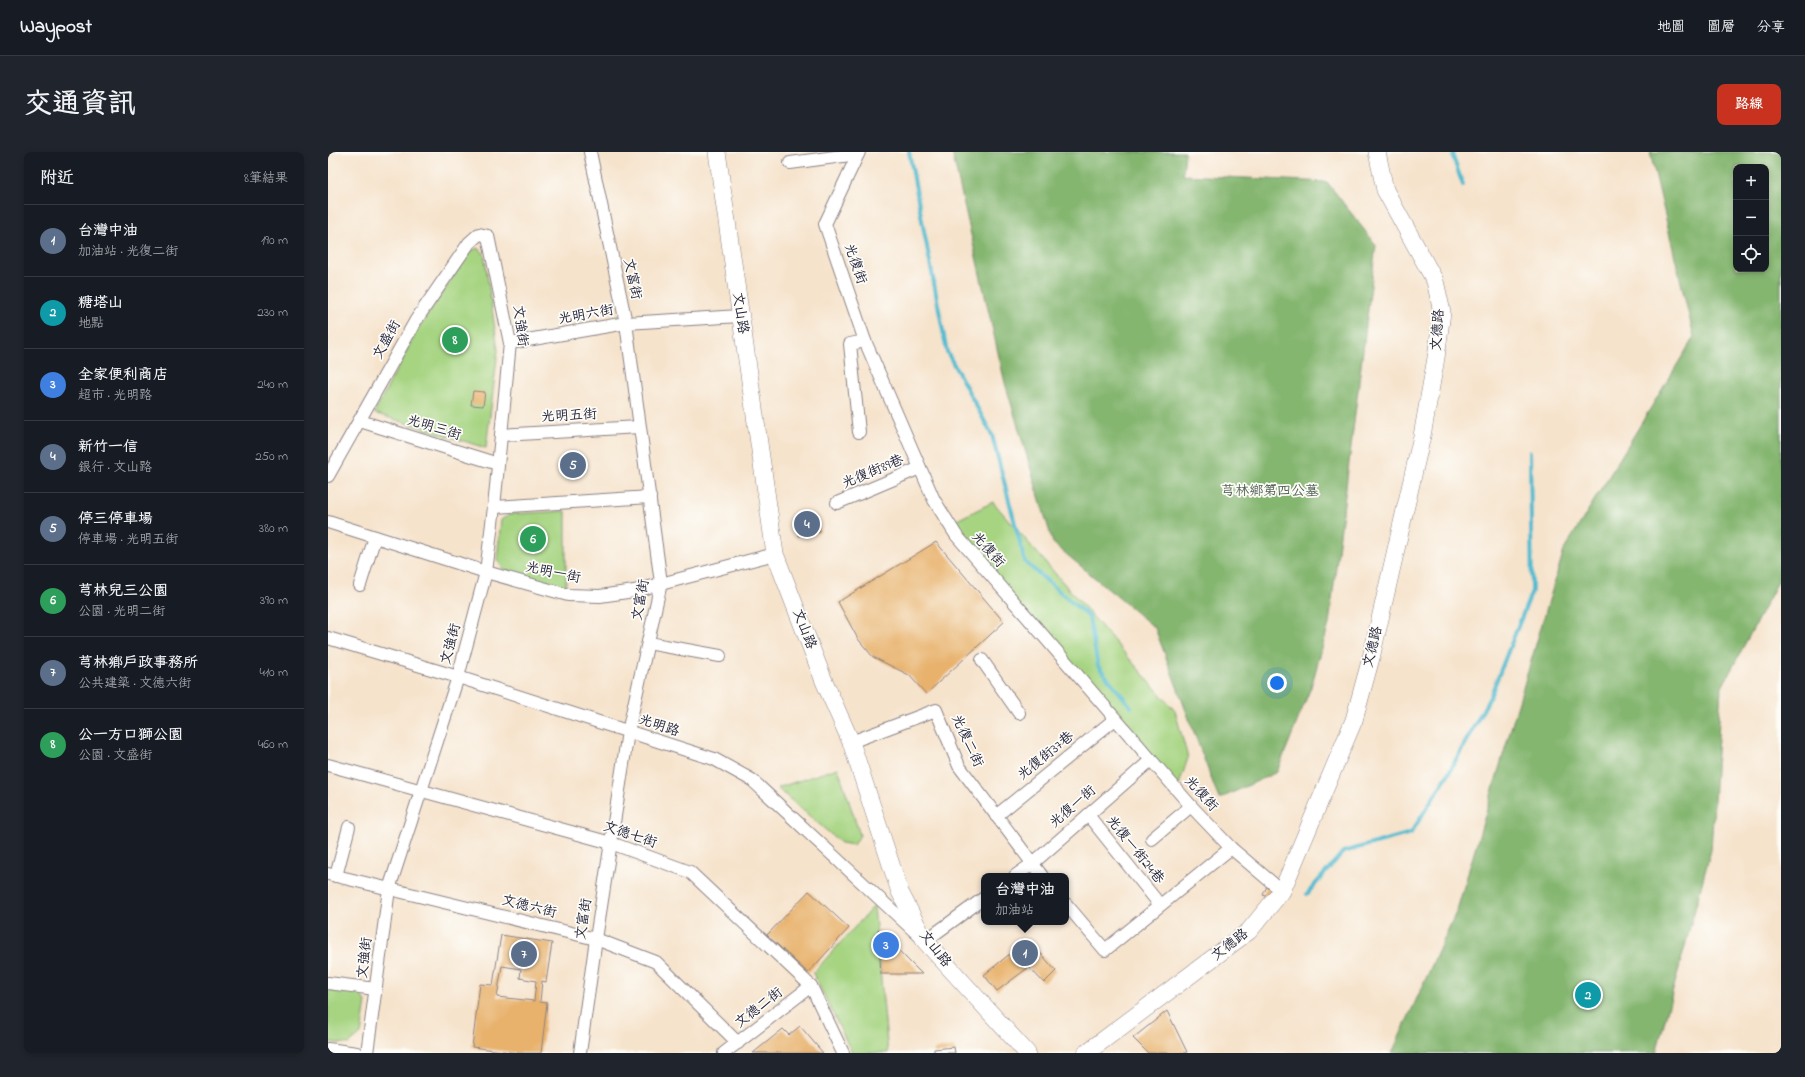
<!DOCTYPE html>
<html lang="zh-TW">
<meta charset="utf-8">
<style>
body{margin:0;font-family:"Indie Flower","LXGW WenKai TC",sans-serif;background:#20242c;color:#f1f3f6}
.controls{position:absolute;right:12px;top:12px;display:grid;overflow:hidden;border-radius:8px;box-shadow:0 2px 6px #0003}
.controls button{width:36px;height:36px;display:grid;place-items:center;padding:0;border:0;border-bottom:1px solid #363941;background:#171b24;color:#f1f3f6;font:20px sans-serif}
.you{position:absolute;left:949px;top:531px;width:14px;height:14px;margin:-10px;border:3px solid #fff;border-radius:50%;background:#1a73e8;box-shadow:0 0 0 6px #1a73e833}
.badge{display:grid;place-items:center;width:26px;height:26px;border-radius:50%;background:#c8321e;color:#fff;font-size:13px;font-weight:700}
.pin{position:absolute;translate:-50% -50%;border:2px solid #fff;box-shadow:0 1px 4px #0006}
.popup{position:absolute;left:653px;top:721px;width:88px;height:52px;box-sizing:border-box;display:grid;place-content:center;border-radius:8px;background:#171b24;filter:drop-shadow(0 1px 3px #0005);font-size:13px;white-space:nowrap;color:#9ea1a6}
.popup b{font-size:15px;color:#f1f3f6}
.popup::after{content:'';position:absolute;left:50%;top:100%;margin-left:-8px;border:8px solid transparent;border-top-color:#171b24}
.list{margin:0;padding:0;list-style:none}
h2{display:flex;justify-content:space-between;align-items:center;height:52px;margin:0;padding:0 16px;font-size:17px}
h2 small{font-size:13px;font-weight:400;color:#9ea1a6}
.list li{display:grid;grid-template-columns:26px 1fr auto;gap:12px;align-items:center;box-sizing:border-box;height:72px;padding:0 16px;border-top:1px solid #363941}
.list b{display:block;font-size:15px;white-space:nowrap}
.list p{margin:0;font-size:13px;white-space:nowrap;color:#9ea1a6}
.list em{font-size:13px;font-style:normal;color:#9ea1a6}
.icon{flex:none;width:22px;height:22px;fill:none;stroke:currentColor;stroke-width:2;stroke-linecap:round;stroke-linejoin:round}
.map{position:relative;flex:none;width:1453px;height:901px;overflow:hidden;border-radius:8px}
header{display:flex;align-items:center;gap:24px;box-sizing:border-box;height:56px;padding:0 20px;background:#171b24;border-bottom:1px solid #363941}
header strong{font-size:19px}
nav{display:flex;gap:22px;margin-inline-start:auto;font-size:14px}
.intro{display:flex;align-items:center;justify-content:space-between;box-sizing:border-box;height:96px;padding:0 24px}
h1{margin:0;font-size:28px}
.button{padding:10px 18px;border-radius:8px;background:#c8321e;color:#fff;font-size:14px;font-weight:700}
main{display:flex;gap:24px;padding:0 24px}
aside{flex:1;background:#171b24;border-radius:8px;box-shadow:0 2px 6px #0003}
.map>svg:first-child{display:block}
.green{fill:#a6d481;stroke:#647b5e}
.forest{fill:#84b66f;stroke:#536c55;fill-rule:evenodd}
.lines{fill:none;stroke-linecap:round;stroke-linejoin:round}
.stream{stroke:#53bbd0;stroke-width:4}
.building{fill:#e8b26d;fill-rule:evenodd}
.minor-casing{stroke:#8c8284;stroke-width:14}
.secondary-casing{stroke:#8c8284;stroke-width:18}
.minor{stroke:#fff;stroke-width:12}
.secondary{stroke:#fff;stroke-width:17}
.labels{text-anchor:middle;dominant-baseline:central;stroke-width:3.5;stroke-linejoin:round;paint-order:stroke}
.street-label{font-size:14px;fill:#22223b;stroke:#fdfcf7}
.park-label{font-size:14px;fill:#506054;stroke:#fdfcf7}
</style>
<header>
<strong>Waypost</strong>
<nav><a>地圖</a><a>圖層</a><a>分享</a></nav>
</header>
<div class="intro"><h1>交通資訊</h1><a class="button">路線</a></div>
<main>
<aside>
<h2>附近<small>8筆結果</small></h2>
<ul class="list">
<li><span class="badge" style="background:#5c6f8a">1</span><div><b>台灣中油</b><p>加油站 · 光復二街</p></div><em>190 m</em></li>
<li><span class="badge" style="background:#0f9aa8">2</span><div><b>糖塔山</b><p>地點</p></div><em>230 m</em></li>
<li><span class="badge" style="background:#3f7fe0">3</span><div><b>全家便利商店</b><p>超市 · 光明路</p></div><em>240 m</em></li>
<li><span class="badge" style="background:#5c6f8a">4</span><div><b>新竹一信</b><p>銀行 · 文山路</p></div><em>250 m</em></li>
<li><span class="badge" style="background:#5c6f8a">5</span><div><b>停三停車場</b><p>停車場 · 光明五街</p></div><em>380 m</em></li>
<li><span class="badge" style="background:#2e9e5b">6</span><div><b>芎林兒三公園</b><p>公園 · 光明二街</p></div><em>390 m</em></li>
<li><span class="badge" style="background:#5c6f8a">7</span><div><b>芎林鄉戶政事務所</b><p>公共建築 · 文德六街</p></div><em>410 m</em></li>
<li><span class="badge" style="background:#2e9e5b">8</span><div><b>公一方口獅公園</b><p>公園 · 文盛街</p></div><em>460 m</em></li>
</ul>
</aside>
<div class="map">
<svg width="1453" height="901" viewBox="0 0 1453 901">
<rect width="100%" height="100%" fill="#fdfcf7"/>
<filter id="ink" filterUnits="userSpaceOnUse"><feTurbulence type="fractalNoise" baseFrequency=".025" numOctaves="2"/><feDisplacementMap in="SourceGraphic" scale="8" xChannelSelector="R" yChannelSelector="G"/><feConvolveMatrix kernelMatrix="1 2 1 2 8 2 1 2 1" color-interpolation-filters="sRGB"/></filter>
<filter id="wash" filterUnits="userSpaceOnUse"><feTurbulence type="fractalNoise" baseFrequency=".012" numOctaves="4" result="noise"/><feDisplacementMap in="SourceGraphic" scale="16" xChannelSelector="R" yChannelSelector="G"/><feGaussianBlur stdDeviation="0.9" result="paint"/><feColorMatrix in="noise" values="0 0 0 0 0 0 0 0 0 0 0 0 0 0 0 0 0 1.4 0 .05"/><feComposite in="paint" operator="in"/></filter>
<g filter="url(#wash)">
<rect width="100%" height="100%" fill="#f6e3cc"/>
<g class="green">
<polygon points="149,96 156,101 170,198 158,296 46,261 90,177 142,100"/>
<polygon points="665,350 847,559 860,606 850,636 633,386 625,370"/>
<polygon points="238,359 238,436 175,417 169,407 173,368 182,362"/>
<polygon points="510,616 532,683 526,693 513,691 449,636"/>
<polygon points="546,754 560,901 524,901 485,821"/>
<polygon points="0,836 28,840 38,849 33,882 21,892 0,890"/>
</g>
<g class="forest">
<polygon points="624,0 857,0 855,23 999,30 1048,93 1001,472 983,535 949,620 891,647 827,476 725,391 677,231"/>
<path d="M1322,0H1453V424L1393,537L1383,698L1328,901H1064L1129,758L1236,398L1366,185ZM1408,15H1438V117H1408Z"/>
</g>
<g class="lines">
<g class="stream">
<polyline points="581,0 619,200 664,283 697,410 761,465 770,514 803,555"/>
<polyline points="1126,0 1125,5 1135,33"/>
<polyline points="979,742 1015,700 1083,681 1119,624 1162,545 1204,439 1202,300"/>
</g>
</g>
<g id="blocks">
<g class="building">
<polygon points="145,239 157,240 155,254 143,253"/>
<polygon points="489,364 492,380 471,384 467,368"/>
<polygon points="608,390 676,470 598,542 581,523 545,505 530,487 510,450"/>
<polygon points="939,734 944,736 941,745 935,743"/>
<polygon points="481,739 521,776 480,821 439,783"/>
<polygon points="550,777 580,808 594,822 553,822"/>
<path d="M173,783L224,791L218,830L214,829L212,850L219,851L213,901H191L144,895L152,832L165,833ZM174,814L193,817L192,826L208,829L206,849L169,845Z"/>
<polygon points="700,787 728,819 716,831 701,815 669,839 656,823"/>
<polygon points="839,859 859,900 857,901 820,901 805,886"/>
<polygon points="472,874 495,901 425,901 455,877 461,883"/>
<polygon points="626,895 627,901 606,901 606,897"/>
</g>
</g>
</g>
<g filter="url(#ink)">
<use href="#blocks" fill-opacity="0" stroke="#8c8284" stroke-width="1"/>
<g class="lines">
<g class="minor-casing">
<g id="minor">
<polyline points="531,0 497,72 537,189 606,348 628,383 863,654 903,696 954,739"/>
<polyline points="462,11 530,2"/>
<polyline points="182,191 298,171 412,164"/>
<polyline points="32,269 170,312"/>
<polyline points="531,280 522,192 537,189"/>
<polyline points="173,283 311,275"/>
<polyline points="0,324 88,168 141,91 151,82 160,84 182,191 166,355 158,420 130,525 61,737 39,901"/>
<polyline points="509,351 592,316"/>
<polyline points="166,355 322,345"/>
<polyline points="0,370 158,420 240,443 272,444 306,439 447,402"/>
<polyline points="32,433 47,385"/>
<polyline points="0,486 130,525 386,607 424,628 597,789 656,746"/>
<polyline points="320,491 392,504"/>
<polyline points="654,508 691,561"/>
<polyline points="523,590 608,558 631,614 714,724"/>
<polyline points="0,613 283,691 362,720 483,834 515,901"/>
<polyline points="760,663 832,753"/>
<polyline points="668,664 787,567"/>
<polyline points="824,687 863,654"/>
<polyline points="0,722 268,787 328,810 410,891"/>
<polyline points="8,724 21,675"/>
<polyline points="687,724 704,712 823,608"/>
<polyline points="738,752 777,798 903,696"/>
<polyline points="0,831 48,837"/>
<polyline points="0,897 29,901"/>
<polyline points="252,901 268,787 300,580 333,431 298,171 262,0"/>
<polyline points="396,901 483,834"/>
</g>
</g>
<g class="secondary-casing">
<g id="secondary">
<polyline points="389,0 447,402 496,529 523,590 572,740 597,789 699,901"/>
<polyline points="758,901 921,779 954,739 1026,568 1043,506 1094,284 1108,206 1114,160 1107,129 1057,38 1049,0"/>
</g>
</g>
<use href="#minor" class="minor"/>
<use href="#secondary" class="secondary"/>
</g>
</g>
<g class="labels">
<g class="street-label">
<text transform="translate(527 112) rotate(71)">光復街</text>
<text transform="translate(304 127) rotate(78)">文富街</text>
<text transform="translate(412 161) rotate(82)">文山路</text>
<text transform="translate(258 163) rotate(-10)">光明六街</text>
<text transform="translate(192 174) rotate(83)">文強街</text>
<text transform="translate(1110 178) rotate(-86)">文德路</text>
<text transform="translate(59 188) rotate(-61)">文盛街</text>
<text transform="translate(241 264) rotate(-3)">光明五街</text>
<text transform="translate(106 276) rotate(17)">光明三街</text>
<text transform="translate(545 320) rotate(-23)">光復街89巷</text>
<text transform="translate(660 398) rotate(49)">光復街</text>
<text transform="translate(225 421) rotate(12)">光明一街</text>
<text transform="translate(313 448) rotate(-80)">文富街</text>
<text transform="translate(476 477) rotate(69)">文山路</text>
<text transform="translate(123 492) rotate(-75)">文強街</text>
<text transform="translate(1045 495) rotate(-76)">文德路</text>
<text transform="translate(331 574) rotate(18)">光明路</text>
<text transform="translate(639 589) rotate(65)">光復二街</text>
<text transform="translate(718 604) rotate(-39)">光復街37巷</text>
<text transform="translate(873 642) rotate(48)">光復街</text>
<text transform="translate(745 655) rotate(-41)">光復一街</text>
<text transform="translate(302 683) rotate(19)">文德七街</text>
<text transform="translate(807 698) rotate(51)">光復一街24巷</text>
<text transform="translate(201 755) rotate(14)">文德六街</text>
<text transform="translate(256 767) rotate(-81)">文富街</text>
<text transform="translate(902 793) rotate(-38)">文德路</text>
<text transform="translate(607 797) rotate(52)">文山路</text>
<text transform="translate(37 806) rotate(-83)">文強街</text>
<text transform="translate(431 856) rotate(-38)">文德二街</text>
</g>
<g class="park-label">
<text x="942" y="339">芎林鄉第四公墓</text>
</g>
</g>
</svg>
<div class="controls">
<button>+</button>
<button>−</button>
<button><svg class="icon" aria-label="locate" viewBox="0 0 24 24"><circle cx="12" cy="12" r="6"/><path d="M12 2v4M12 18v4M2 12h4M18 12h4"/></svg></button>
</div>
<div class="you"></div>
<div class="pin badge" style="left:697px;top:801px;background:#5c6f8a">1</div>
<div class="popup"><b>台灣中油</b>加油站</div>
<div class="pin badge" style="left:1260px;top:843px;background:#0f9aa8">2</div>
<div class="pin badge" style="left:558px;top:793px;background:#3f7fe0">3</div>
<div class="pin badge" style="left:479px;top:372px;background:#5c6f8a">4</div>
<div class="pin badge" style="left:245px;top:313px;background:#5c6f8a">5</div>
<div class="pin badge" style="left:205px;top:387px;background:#2e9e5b">6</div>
<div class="pin badge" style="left:196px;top:802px;background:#5c6f8a">7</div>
<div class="pin badge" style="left:127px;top:188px;background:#2e9e5b">8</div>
</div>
</main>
